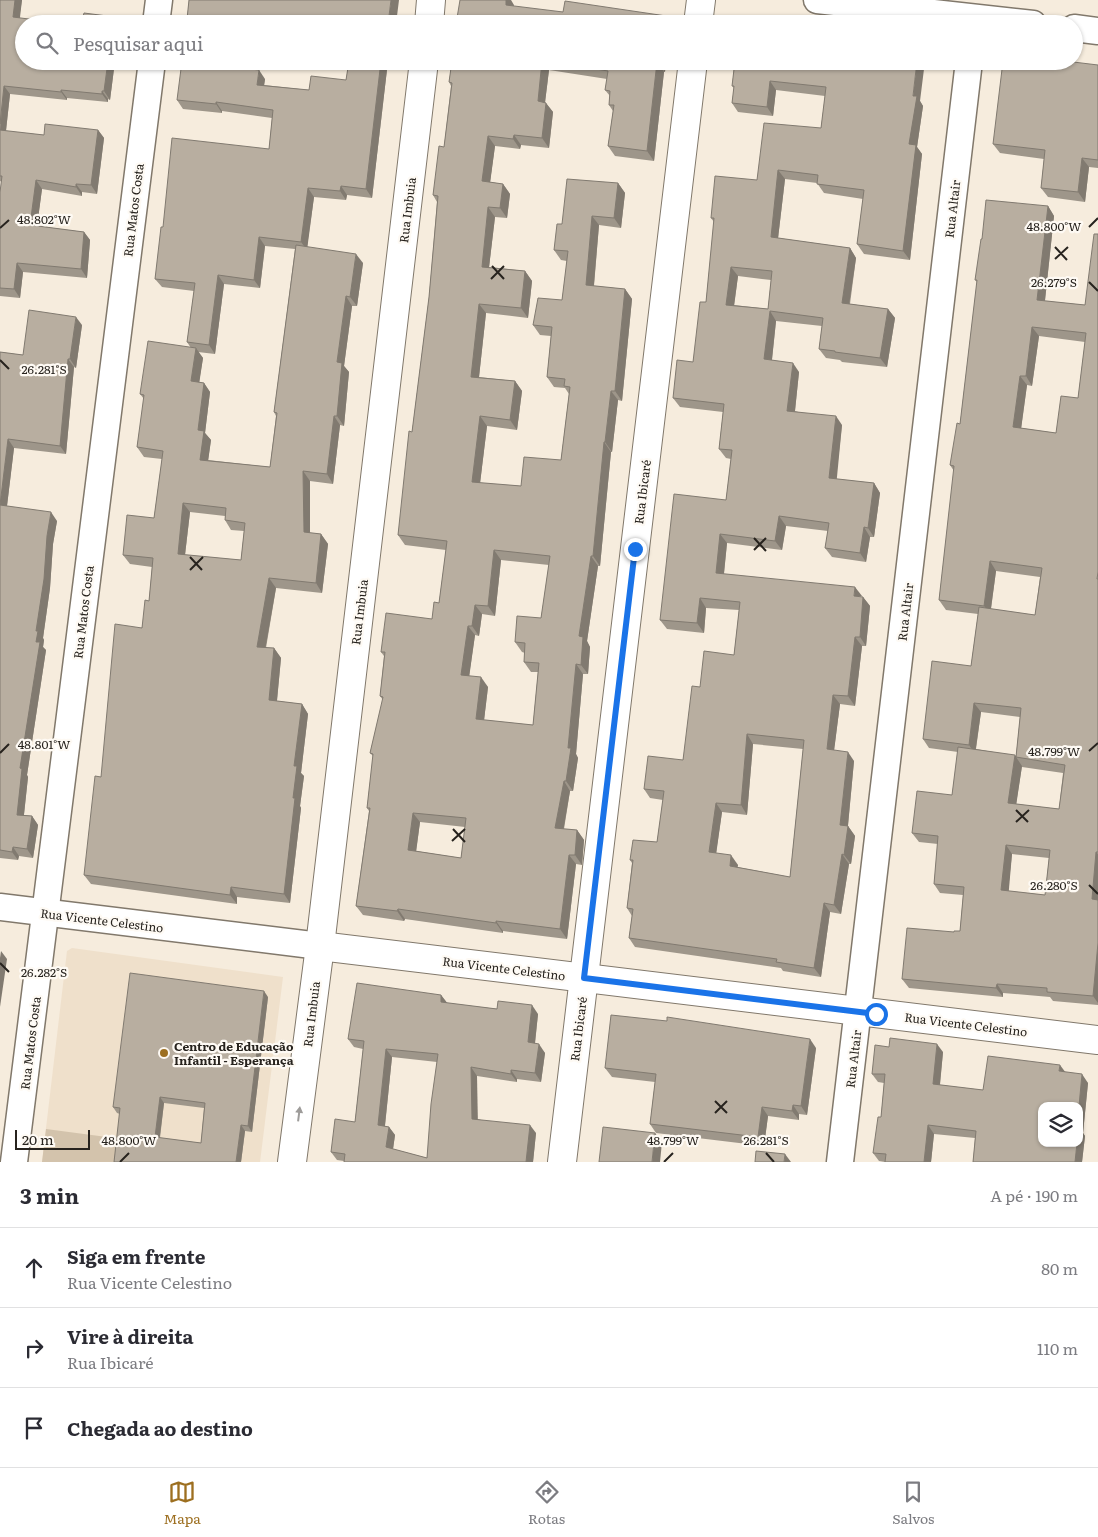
<!DOCTYPE html>
<html lang="pt">
<meta charset="utf-8">
<style>
body{margin:0;font-family:Literata,serif;background:#f7f7f7;color:#2b2b33}
.controls{position:absolute;right:15px;bottom:15px;display:grid;overflow:hidden;border-radius:10px;box-shadow:0 1px 4px #0004}
.controls button{width:45px;height:45px;display:grid;place-items:center;padding:0;border:0;border-bottom:1px solid #e1e1e2;background:#fff;color:#2b2b33;font:25px sans-serif}
.scale{position:absolute;left:15px;bottom:12px;width:75px;box-sizing:border-box;padding-left:5px;border:2px solid #27231e;border-top:0;font-size:14px;line-height:18px;white-space:nowrap;color:#27231e;-webkit-text-stroke:4px #fefaf4;paint-order:stroke}
.stop{position:absolute;width:15px;height:15px;margin:-11px;border:4px solid #1a73e8;border-radius:50%;background:#fff}
.stop.end{background:#1a73e8;border-color:#fff;box-shadow:0 1px 5px #0008}
.list{margin:0;padding:0;list-style:none}
h2{display:flex;justify-content:space-between;align-items:center;height:65px;margin:0;padding:0 20px;font-size:21px}
h2 small{font-size:16px;font-weight:400;color:#7c7c81}
.list li{display:grid;grid-template-columns:32px 1fr auto;gap:15px;align-items:center;box-sizing:border-box;height:80px;padding:0 20px;border-top:1px solid #e1e1e2}
.list b{display:block;font-size:19px;white-space:nowrap}
.list p{margin:0;font-size:16px;white-space:nowrap;color:#7c7c81}
.list em{font-size:16px;font-style:normal;color:#7c7c81}
.icon{flex:none;width:28px;height:28px;fill:none;stroke:currentColor;stroke-width:2;stroke-linecap:round;stroke-linejoin:round}
.map{position:relative;flex:none;width:1098px;height:1162px;overflow:hidden}
.search{position:absolute;background:#fff;box-shadow:0 1px 4px #0004;left:15px;right:15px;top:15px;height:55px;display:flex;align-items:center;gap:12px;box-sizing:border-box;padding:0 18px;border-radius:28px;color:#7c7c81;font-size:19px}
.sheet{height:305px;background:#fff}
nav{display:flex;justify-content:space-around;align-items:center;box-sizing:border-box;height:70px;border-top:1px solid #e1e1e2;background:#fff;font-size:14px;color:#7c7c81}
nav a{display:grid;justify-items:center;gap:2px}
nav .on{color:#9d6f20}
.map>svg:first-child{display:block}
.built{fill:#efe0cb}
.green{fill:#d3c3ac}
.lines{fill:none;stroke-linecap:round;stroke-linejoin:round}
.minor-casing{stroke:#81786b;stroke-width:29}
.tertiary-casing{stroke:#81786b;stroke-width:30}
.minor{stroke:#fff;stroke-width:26}
.tertiary{stroke:#fff;stroke-width:28}
.wall{fill:#9e968a;fill-rule:evenodd}
.shaded-wall{fill:#817a70}
.building{fill:#b8aea0;stroke:#817a70;fill-rule:evenodd}
.oneway{fill:#9e9c9a}
.route{stroke:#1a73e8;stroke-width:6}
.ticks{fill:none;stroke:#27231e;stroke-width:2}
.poi-dot{fill:#9d6f20;stroke:#fefaf4;stroke-width:2}
.labels{text-anchor:middle;dominant-baseline:central;stroke-width:4.5;stroke-linejoin:round;paint-order:stroke}
.street-label{font-size:12px;fill:#27231e;stroke:#fefaf4}
.poi-label{font-size:12px;font-weight:bold;fill:#27231e;stroke:#fefaf4;text-anchor:start}
.ticks-label{font-size:12px;text-anchor:middle;fill:#27231e;stroke:#fefaf4;stroke-width:4.5;stroke-linejoin:round;paint-order:stroke}
</style>
<div class="map">
<svg width="1098" height="1162" viewBox="0 0 1098 1162">
<rect width="100%" height="100%" fill="#f6ecdd"/>
<polygon class="built" points="72,948 283,977 260,1162 42,1162 67,951"/>
<polygon class="green" points="46,1129 122,1139 119,1162 42,1162"/>
<g class="lines">
<g class="minor-casing">
<g id="minor">
<polyline points="817,0 1033,24"/>
<polyline points="156,24 159,0"/>
<polyline points="1074,28 1098,31"/>
<polyline points="0,907 320,946"/>
<polyline points="14,1162 152,61"/>
<polyline points="840,1162 969,61"/>
</g>
</g>
<g class="tertiary-casing">
<g id="tertiary">
<polyline points="429,24 431,0"/>
<polyline points="698,24 701,0"/>
<polyline points="320,946 1098,1040"/>
<polyline points="292,1162 320,946 424,61"/>
<polyline points="562,1162 693,61"/>
</g>
</g>
<use href="#minor" class="minor"/>
<use href="#tertiary" class="tertiary"/>
</g>
<g class="wall">
<polygon points="0,0 22,0 19,18 24,61 115,61 110,100 108,99 108,102 67,98 67,100 10,94 6,131 44,135 98,130 104,138 97,194 82,192 82,196 42,189 37,226 84,232 90,240 87,278 23,272 20,298 0,296 0,192 2,182 0,181"/>
<polygon points="189,0 396,24 191,24 187,19"/>
<path d="M349,61H388L372,198L347,195L346,200L314,197L307,247L363,263L357,306H352L344,366L349,372L344,426L340,425L333,484L310,481V533L321,534L328,544L322,593L276,588L266,648H274L281,658L277,701L302,704L308,714L301,773L304,776L300,806L301,808L290,903L237,897V904L91,884L84,875L101,777L149,601L152,567L130,564L123,555L154,518L162,459L144,457L137,447L144,399L140,394L191,348L187,342L194,291L162,287L155,279L163,227L269,149L272,118L222,111V113L183,109L177,100L265,79L264,85L309,90L346,80ZM265,246L295,249L274,412L276,416L270,467L208,460L211,440L205,433L210,392L204,383L199,382L203,358L198,352L215,354L224,284L260,288ZM190,512L225,516V520L231,530L244,531L241,560L185,555Z"/>
<path d="M452,61H666L665,72H664L654,161L615,156L608,146L613,111L609,105L610,96L605,90L607,79L549,70L545,102L553,112L549,148L521,145L520,149L495,146L490,182L503,184L510,194L507,218L495,217L489,267L525,271L532,281L528,318L486,313L479,377L515,381L522,391L517,430L487,426L480,483L521,486L561,460L569,394L565,388L554,387L547,377L551,336L540,335L533,325L562,300L567,261L561,260L554,250L562,224L618,183L625,193L621,228L599,225L594,286L625,289L632,299L622,401L618,400L612,452H611L600,566H598L587,641L590,647L588,674H583L576,754L578,758L573,791H570L564,829L577,830L584,840L582,865L576,864L567,939L503,931V933L405,919L404,921L363,915L356,906L369,811L367,808L373,756L370,753L383,700L380,696L384,656L381,652L432,619L439,603L446,550L405,545L398,535L412,432L429,297L437,202L433,195L444,147L451,86L449,82ZM501,560L549,565L541,618L515,642L522,652L525,653L524,662L531,672H538L533,725L484,720L488,687L469,676L475,635L479,636L482,614L495,616ZM420,822L465,827L461,858L416,851Z"/>
<path d="M735,61L920,101L923,106L917,147L922,154L910,260L864,254L857,244L863,199L824,193L817,183L785,179L778,238L850,248L856,258L850,304L888,309L895,318L887,367L842,362L840,360L826,358L819,349L822,326L776,321L772,360L799,372L795,411L842,425L836,479L874,483L880,493L874,537H870L866,562L832,557L825,548L828,531L786,526L782,550L727,543L724,574L863,597L870,606L866,646H862L855,706L840,704L834,750L854,761L848,826L855,836L851,864H849L841,914L830,912L821,977L783,971L781,968L635,947L629,938L632,916L627,908L632,863L630,860L657,842L663,800L650,798L644,789L683,760L700,687L734,655L739,610L706,608L704,633L667,629L660,620L726,500L731,459L726,458L719,449L723,412L680,407L673,398L693,362L706,302L714,222L711,218L757,180L821,128L825,96L776,90L773,116L738,112L732,103L734,88L732,86ZM738,276L771,280L768,309L734,305ZM753,744L803,749L790,877L737,867L738,865L716,853L722,812L747,815Z"/>
<polygon points="1098,65 1098,168 1089,167 1085,202 1048,197 1041,188 1044,159 1000,153 993,144"/>
<path d="M1048,206L1054,216L1045,301L1085,305L1098,234V1005L1053,1001L1050,997L1003,993V997L909,988L902,979L954,932L960,931L963,895L940,893L934,884L938,844L919,842L912,833L952,795L958,752L929,748L923,739L971,666L978,614L946,610L939,600L954,471L950,465L960,424L977,282L975,280L982,239ZM1039,336L1085,342L1078,398L1056,433L1021,428L1027,385L1032,386ZM996,571L1040,577L1035,615L991,609ZM981,712L1020,717L1016,756L976,749ZM1022,766V767L1063,773L1059,809L1016,804ZM1012,854L1049,858L1045,895L1008,891Z"/>
<polygon points="82,325 76,368 74,367 66,454 14,448 7,506 57,521 53,544 50,588 43,638 44,640 43,647 46,650 27,775 28,777 24,815 32,816 38,825 33,858 19,856 18,860 0,858 0,352 23,355"/>
<path d="M441,995L447,1003L538,1014L535,1044L545,1053L541,1082L517,1079V1082L477,1076V1119L536,1133L533,1162H344V1161L337,1160L331,1152L355,1122L363,1049L354,1047L348,1039ZM392,1057L437,1062L427,1158L393,1149L395,1135L389,1127L385,1126Z"/>
<path d="M268,997L252,1132L245,1131L241,1162H114L120,1114L117,1113L113,1107ZM164,1103L204,1108L201,1143L160,1138Z"/>
<polygon points="889,1047 943,1052 940,1085 983,1090 1065,1072 1088,1083 1083,1133 1085,1136 1082,1162 973,1162 975,1138 934,1134 931,1162 885,1162 879,1161 873,1153 881,1117 884,1083 878,1082 872,1074"/>
<polygon points="816,1048 807,1115 799,1114 799,1120 768,1116 764,1146 656,1133 650,1124 655,1082 612,1077 605,1068"/>
</g>
<g class="shaded-wall">
<polygon points="15,0 22,0 19,26 13,17"/>
<polygon points="391,0 399,0 396,24 388,24"/>
<polygon points="506,0 511,0 514,5 513,15 506,5"/>
<polygon points="673,17 678,24 672,24"/>
<polygon points="123,18 127,24 122,24"/>
<polygon points="228,18 232,24 227,24"/>
<polygon points="108,61 115,61 110,100 104,91"/>
<polygon points="381,61 388,61 372,198 366,189"/>
<polygon points="542,61 549,70 544,111 538,101"/>
<polygon points="658,61 666,61 665,72 658,62"/>
<polygon points="917,61 925,61 920,101 923,106 917,147 922,154 910,260 903,251 909,144 913,96"/>
<polygon points="657,62 664,72 654,161 647,151"/>
<polygon points="259,70 265,79 263,94 257,85"/>
<polygon points="770,81 776,90 773,116 767,107"/>
<polygon points="4,86 10,94 5,139 0,131"/>
<polygon points="61,90 67,98 67,100 61,92"/>
<polygon points="102,91 108,99 108,102 102,94"/>
<polygon points="216,102 222,111 222,113 216,104"/>
<polygon points="546,103 553,112 549,148 542,138"/>
<polygon points="98,130 104,138 97,194 91,185"/>
<polygon points="514,135 521,145 520,149 513,139"/>
<polygon points="488,136 495,146 489,191 482,181"/>
<polygon points="1082,158 1089,167 1085,202 1078,192"/>
<polygon points="778,170 785,179 777,247 771,237"/>
<polygon points="36,180 42,189 36,234 30,225"/>
<polygon points="618,183 625,193 621,228 614,218"/>
<polygon points="76,184 82,192 82,196 76,187"/>
<polygon points="503,184 510,194 507,218 500,208"/>
<polygon points="341,186 347,195 346,200 340,191"/>
<polygon points="308,188 314,197 307,250 301,242"/>
<polygon points="1048,206 1054,216 1044,309 1037,300"/>
<polygon points="488,207 495,217 488,276 482,267"/>
<polygon points="592,216 599,225 593,295 586,285"/>
<polygon points="84,232 90,240 87,278 81,269"/>
<polygon points="259,237 265,246 260,288 254,280"/>
<polygon points="850,248 856,258 848,312 842,303"/>
<polygon points="356,254 363,263 357,306 350,297"/>
<polygon points="17,263 23,272 20,298 14,289"/>
<polygon points="731,267 738,276 733,314 726,305"/>
<polygon points="525,271 532,281 528,318 521,308"/>
<polygon points="218,275 224,284 215,354 209,345"/>
<polygon points="625,289 632,299 622,401 615,391"/>
<polygon points="346,296 352,306 344,366 349,372 344,426 337,416 337,362"/>
<polygon points="479,304 486,313 478,386 471,377"/>
<polygon points="888,309 895,318 887,367 880,358"/>
<polygon points="770,311 776,321 771,368 764,359"/>
<polygon points="76,317 82,325 76,368 70,359"/>
<polygon points="1032,327 1039,336 1032,386 1026,376"/>
<polygon points="196,348 203,358 198,391 191,381"/>
<polygon points="68,359 74,367 66,454 60,446"/>
<polygon points="793,363 799,372 794,420 787,411"/>
<polygon points="1020,376 1027,385 1020,437 1013,427"/>
<polygon points="515,381 522,391 517,430 510,420"/>
<polygon points="204,383 210,392 205,433 211,440 207,469 200,460 198,430"/>
<polygon points="611,391 618,400 612,452 605,442"/>
<polygon points="334,416 340,425 333,484 327,474"/>
<polygon points="480,416 487,426 479,492 472,482"/>
<polygon points="836,416 842,425 836,487 829,478"/>
<polygon points="8,439 14,448 6,514 0,505"/>
<polygon points="604,442 611,452 600,566 593,556"/>
<polygon points="303,471 310,481 310,542 304,532"/>
<polygon points="874,483 880,493 874,537 868,528"/>
<polygon points="183,503 190,512 184,563 178,554"/>
<polygon points="51,512 57,521 53,544 50,588 43,638 44,640 43,647 46,650 27,775 28,777 23,823 17,815 20,768 36,642 36,631 47,536"/>
<polygon points="779,516 786,526 782,550 775,541"/>
<polygon points="864,527 870,537 866,562 860,553"/>
<polygon points="321,534 328,544 322,593 316,583"/>
<polygon points="720,534 727,543 723,582 716,573"/>
<polygon points="494,550 501,560 495,616 488,606"/>
<polygon points="591,556 598,566 587,641 590,647 588,674 581,665 579,636"/>
<polygon points="990,561 996,571 990,615 984,606"/>
<polygon points="269,578 276,588 264,656 257,647"/>
<polygon points="855,587 862,596 854,596"/>
<polygon points="863,597 870,606 866,646 860,637"/>
<polygon points="700,598 706,608 704,633 697,623"/>
<polygon points="475,605 482,614 479,636 472,626"/>
<polygon points="468,626 475,635 468,685 461,675"/>
<polygon points="855,637 862,646 855,706 848,696"/>
<polygon points="274,648 281,658 276,710 269,700"/>
<polygon points="576,664 583,674 576,754 578,758 573,791 566,781 568,748"/>
<polygon points="481,677 488,687 483,729 476,719"/>
<polygon points="833,695 840,704 833,759 827,749"/>
<polygon points="974,703 981,712 975,754 969,745"/>
<polygon points="302,704 308,714 301,773 304,776 300,806 301,808 290,903 284,894 293,798 294,766"/>
<polygon points="747,734 753,744 747,815 741,805"/>
<polygon points="848,752 854,761 847,835 840,825"/>
<polygon points="1015,755 1017,758 1016,757 1022,766 1015,813 1008,803"/>
<polygon points="564,781 570,791 562,838 555,828"/>
<polygon points="716,803 722,812 715,862 709,852"/>
<polygon points="413,813 420,822 415,860 408,850"/>
<polygon points="32,816 38,825 33,858 27,849"/>
<polygon points="848,826 855,836 851,864 844,855"/>
<polygon points="577,830 584,840 582,865 575,855"/>
<polygon points="1006,845 1012,854 1008,900 1001,890"/>
<polygon points="13,847 19,856 18,860 12,852"/>
<polygon points="1096,852 1098,854 1098,908 1092,899"/>
<polygon points="842,854 849,864 841,914 834,905"/>
<polygon points="569,855 576,864 567,939 560,929"/>
<polygon points="731,855 738,865 736,875 730,866"/>
<polygon points="231,887 237,897 237,904 230,895"/>
<polygon points="824,903 830,912 821,977 814,968"/>
<polygon points="398,909 405,919 404,921 397,911"/>
<polygon points="496,921 503,931 503,933 496,923"/>
<polygon points="1098,943 1098,1003 1093,996"/>
<polygon points="1,951 7,959 0,1007 0,958"/>
<polygon points="997,984 1003,993 1003,997 996,988"/>
<polygon points="264,991 268,997 252,1132 248,1126"/>
<polygon points="441,995 448,1004 441,1002"/>
<polygon points="532,1005 538,1014 534,1051 528,1042"/>
<polygon points="810,1039 816,1048 807,1115 801,1106"/>
<polygon points="539,1044 545,1053 541,1082 535,1073"/>
<polygon points="937,1044 943,1052 939,1093 933,1084"/>
<polygon points="386,1049 392,1057 384,1134 378,1125"/>
<polygon points="1060,1065 1066,1073 1059,1071"/>
<polygon points="471,1067 477,1076 478,1127 472,1119"/>
<polygon points="511,1070 517,1079 517,1082 511,1074"/>
<polygon points="1082,1074 1088,1083 1083,1133 1085,1136 1082,1162 1075,1162 1077,1143 1079,1143 1079,1106"/>
<polygon points="160,1097 164,1103 159,1143 155,1137"/>
<polygon points="793,1105 799,1114 799,1120 792,1111"/>
<polygon points="762,1107 768,1116 764,1146 758,1137"/>
<polygon points="241,1125 245,1131 241,1162 236,1162"/>
<polygon points="530,1125 536,1133 533,1162 526,1162"/>
<polygon points="928,1125 934,1134 931,1162 924,1162"/>
<polygon points="389,1127 395,1135 392,1156 386,1147"/>
<polygon points="655,1133 662,1142 660,1162 652,1162"/>
<polygon points="785,1154 791,1162 784,1162"/>
</g>
<g class="building">
<polygon points="0,0 15,0 13,17 68,24 24,24 24,61 108,61 104,91 102,91 102,94 61,90 61,92 4,86 0,124"/>
<polygon points="189,0 391,0 388,24 302,24 278,21 277,24 267,24 228,18 227,24 187,19"/>
<polygon points="460,0 506,0 506,5 563,12 565,1 673,17 672,24 456,24"/>
<polygon points="84,13 123,18 122,24 81,24"/>
<polygon points="739,22 757,24 739,24"/>
<polygon points="182,61 259,70 257,85 309,90 311,76 346,80 349,61 381,61 366,189 341,186 340,191 308,188 301,242 259,237 254,280 218,275 209,345 187,342 195,283 155,279 161,227 163,227 172,138 269,149 273,110 216,102 216,104 177,100"/>
<path d="M452,61H542L538,101L546,103L542,138L514,135L513,139L488,136L482,181L503,184L500,208L488,207L482,267L525,271L521,308L479,304L471,377L515,381L510,420L480,416L472,482L521,486L524,457L561,460L570,387L564,386L565,379L547,377L552,327L533,325L538,298L562,300L568,251L554,250L557,224H562L567,179L618,183L614,218L592,216L586,285L625,289L615,391H611L605,442H604L593,556H591L579,636L583,637L581,665L576,664L568,748H571L566,781H564L555,828L577,830L575,855H569L560,929L496,921V923L398,909L397,911L356,906L370,808H367L373,754L370,753L383,697L380,696L385,652H381L386,613L432,619L434,602L439,603L447,541L398,535L409,431L412,432L429,297L438,196L433,195L439,146L444,147L452,83L449,82ZM494,550L550,556L541,618L517,616L515,642L525,643L524,662L539,663L533,725L476,719L481,677L461,675L468,626H472L475,605L488,606ZM413,813L466,818L461,858L408,850Z"/>
<polygon points="547,61 658,61 658,62 657,62 647,151 608,146 614,105 609,105 610,91 605,90 608,71"/>
<path d="M735,61H917L913,96H917L909,144L916,145L903,251L857,244L864,190L817,184L818,175L778,170L771,237L850,248L842,303L888,309L880,358L835,352V351L819,349L823,318L770,311L764,359L793,363L787,411L836,416L829,478L874,483L868,528L864,527L860,553L825,548L829,523L779,516L775,541L720,534L716,573L855,587L854,596L863,597L860,637H855L848,696L833,695L827,749L848,752L840,825L848,826L844,855L842,854L834,905L824,903L814,968L776,962L777,959L629,938L633,909L627,908L633,860H630L633,840L657,842L664,791L644,789L648,756L683,760L692,686L700,687L704,651L734,655L740,602L700,598L697,623L660,620L674,494L726,500L732,450L719,449L724,404L673,398L677,360L693,362L700,302H706L714,218H711L715,176L757,180L764,123L821,128L826,87L770,81L767,107L732,103L734,86H732ZM731,267L772,271L768,309L726,305ZM747,734L804,740L790,877L730,866L731,855L709,852L716,803L741,805Z"/>
<polygon points="1003,61 1065,61 1098,65 1098,160 1082,158 1078,192 1041,188 1045,150 993,144"/>
<polygon points="45,124 98,130 91,185 76,184 76,187 36,180 30,225 84,232 81,269 17,263 14,289 0,288 0,192 2,176 0,176 0,130 44,135"/>
<path d="M986,200L1048,206L1037,300L1085,305L1094,234H1098V572L1097,579H1098V852H1096L1092,899L1098,900V943L1093,996L1047,992V988L997,984L996,988L902,979L907,928L954,932V931H960L964,887L934,884L938,836L912,833L917,791L952,795L958,747L1015,755L1008,803L1059,809L1065,765L1016,757L1021,708L974,703L969,745L923,739L932,661L971,666L979,607L1035,615L1042,568L990,561L984,606L939,600L954,466L950,465L957,423L960,424L977,280H975L981,239H982ZM1032,327L1086,333L1078,398L1061,396L1056,433L1013,427L1020,376H1026ZM1006,845L1050,850L1045,895L1001,890Z"/>
<path d="M296,245L356,254L350,297L346,296L337,362L342,363L337,416H334L327,474L303,471L304,532L321,534L316,583L269,578L257,647L274,648L269,700L302,704L294,766H297L293,798H295L284,894L231,887L230,895L84,875L95,776L101,777L115,624L142,628L145,600L149,601L153,558L123,555L127,515L154,518L163,451L137,447L144,395L140,394L148,341L196,348L191,381L204,383L198,430L204,431L200,460L270,467L277,413L274,412ZM183,503L226,508L225,520L245,523L241,560L178,554Z"/>
<polygon points="29,310 76,317 70,359 68,359 60,446 8,439 0,505 51,512 47,536 44,579 36,631 38,631 36,642 40,642 20,768 22,769 17,815 32,816 27,849 13,847 12,852 0,850 0,352 23,355"/>
<path d="M130,973L264,991L248,1126L241,1125L236,1162H114L120,1108L113,1107ZM160,1097L205,1103L201,1143L155,1137Z"/>
<path d="M357,983L441,995V1002L497,1009L498,1001L532,1005L528,1042L539,1044L535,1073L511,1070V1074L471,1067L472,1119L530,1125L526,1162H344L345,1154L331,1152L335,1119L355,1122L364,1041L348,1039ZM386,1049L438,1054L431,1104L427,1158L386,1147L389,1127L378,1125Z"/>
<polygon points="611,1015 667,1021 667,1017 810,1039 801,1106 793,1105 792,1111 762,1107 758,1137 650,1124 656,1074 605,1068"/>
<polygon points="890,1038 937,1044 933,1084 983,1090 988,1056 1060,1065 1059,1071 1082,1074 1079,1106 1042,1106 1042,1143 1077,1143 1075,1162 973,1162 976,1131 928,1125 924,1162 885,1162 886,1154 873,1153 878,1117 881,1117 885,1074 872,1074 875,1045 889,1047"/>
<polygon points="603,1127 655,1133 652,1162 599,1162"/>
<polygon points="756,1151 785,1154 784,1162 755,1162"/>
</g>
<defs><path id="oneway-solid" d="M-6-.8H1V-3.2L6.5 0L1 3.2V.8H-6Z" transform="scale(1.25)"/></defs>
<use class="oneway" href="#oneway-solid" transform="translate(299 1114) rotate(-83)"/>
<g class="lines">
<polyline class="route" points="635,549 584,978 876,1014"/>
</g>
<path class="ticks" d="M1089,227L1098,218M0,228L9,220M1055,247L1067,260M1055,259L1068,247M492,266L504,279M491,279L504,266M1089,282L1098,291M0,360L9,369M754,538L766,551M754,550L766,538M190,557L202,570M190,570L203,557M1089,751L1098,743M0,753L9,744M1016,810L1028,822M1016,822L1029,810M453,829L465,842M452,841L465,829M1089,885L1098,894M0,963L9,972M715,1101L727,1113M715,1113L727,1101M766,1153L774,1162M120,1162L129,1153M664,1162L673,1153"/>
<circle class="poi-dot" cx="164" cy="1053" r="5"/>
<g class="labels">
<g class="street-label">
<text transform="translate(952 209) rotate(-83)">Rua Altair</text>
<text transform="translate(133 210) rotate(-83)">Rua Matos Costa</text>
<text transform="translate(407 210) rotate(-83)">Rua Imbuia</text>
<text transform="translate(642 492) rotate(-83)">Rua Ibicaré</text>
<text transform="translate(83 612) rotate(-83)">Rua Matos Costa</text>
<text transform="translate(359 612) rotate(-83)">Rua Imbuia</text>
<text transform="translate(905 612) rotate(-83)">Rua Altair</text>
<text transform="translate(102 920) rotate(7)">Rua Vicente Celestino</text>
<text transform="translate(504 968) rotate(7)">Rua Vicente Celestino</text>
<text transform="translate(311 1014) rotate(-83)">Rua Imbuia</text>
<text transform="translate(966 1024) rotate(7)">Rua Vicente Celestino</text>
<text transform="translate(578 1029) rotate(-83)">Rua Ibicaré</text>
<text transform="translate(30 1043) rotate(-83)">Rua Matos Costa</text>
<text transform="translate(853 1059) rotate(-83)">Rua Altair</text>
</g>
<g class="poi-label">
<text x="174" y="1046">Centro de Educação<tspan x="174" dy="14">Infantil - Esperança</tspan></text>
</g>
</g>
<g class="ticks-label">
<text x="44" y="224">48.802°W</text>
<text x="1054" y="231">48.800°W</text>
<text x="1054" y="287">26.279°S</text>
<text x="44" y="374">26.281°S</text>
<text x="44" y="749">48.801°W</text>
<text x="1054" y="756">48.799°W</text>
<text x="1054" y="890">26.280°S</text>
<text x="44" y="977">26.282°S</text>
<text x="766" y="1145">26.281°S</text>
<text x="129" y="1145">48.800°W</text>
<text x="673" y="1145">48.799°W</text>
</g>
</svg>
<div class="controls">
<button><svg class="icon" aria-label="layers" viewBox="0 0 24 24"><path d="M12 4l9 5-9 5-9-5zM3 14l9 5 9-5"/></svg></button>
</div>
<div class="scale">20 m</div>
<div class="stop" style="left:876px;top:1014px"></div>
<div class="stop end" style="left:635px;top:549px"></div>
<div class="search"><svg class="icon" aria-label="search" viewBox="0 0 24 24"><circle cx="10" cy="10" r="6"/><path d="M15 15l6 6"/></svg>Pesquisar aqui</div>
</div>
<section class="sheet">
<h2>3 min<small>A pé · 190 m</small></h2>
<ul class="list">
<li><svg class="icon" aria-label="ahead" viewBox="0 0 24 24"><path d="M12 20V5M6 11l6-6 6 6"/></svg><div><b>Siga em frente</b><p>Rua Vicente Celestino</p></div><em>80 m</em></li>
<li><svg class="icon" aria-label="right" viewBox="0 0 24 24"><path d="M7 20v-9h11M14 6l5 5-5 5"/></svg><div><b>Vire à direita</b><p>Rua Ibicaré</p></div><em>110 m</em></li>
<li><svg class="icon" aria-label="arrive" viewBox="0 0 24 24"><path d="M6 21V4h12l-3 4 3 4H6"/></svg><div><b>Chegada ao destino</b></div></li>
</ul>
</section>
<nav>
<a class="on"><svg class="icon" aria-label="map" viewBox="0 0 24 24"><path d="M3 6l6-2 6 2 6-2v14l-6 2-6-2-6 2zM9 4v14M15 6v14"/></svg>Mapa</a>
<a><svg class="icon" aria-label="directions" viewBox="0 0 24 24"><path d="M12 3l9 9-9 9-9-9zM9 14v-3h6M13 9l2 2-2 2"/></svg>Rotas</a>
<a><svg class="icon" aria-label="saved" viewBox="0 0 24 24"><path d="M7 4h10v16l-5-4-5 4z"/></svg>Salvos</a>
</nav>
